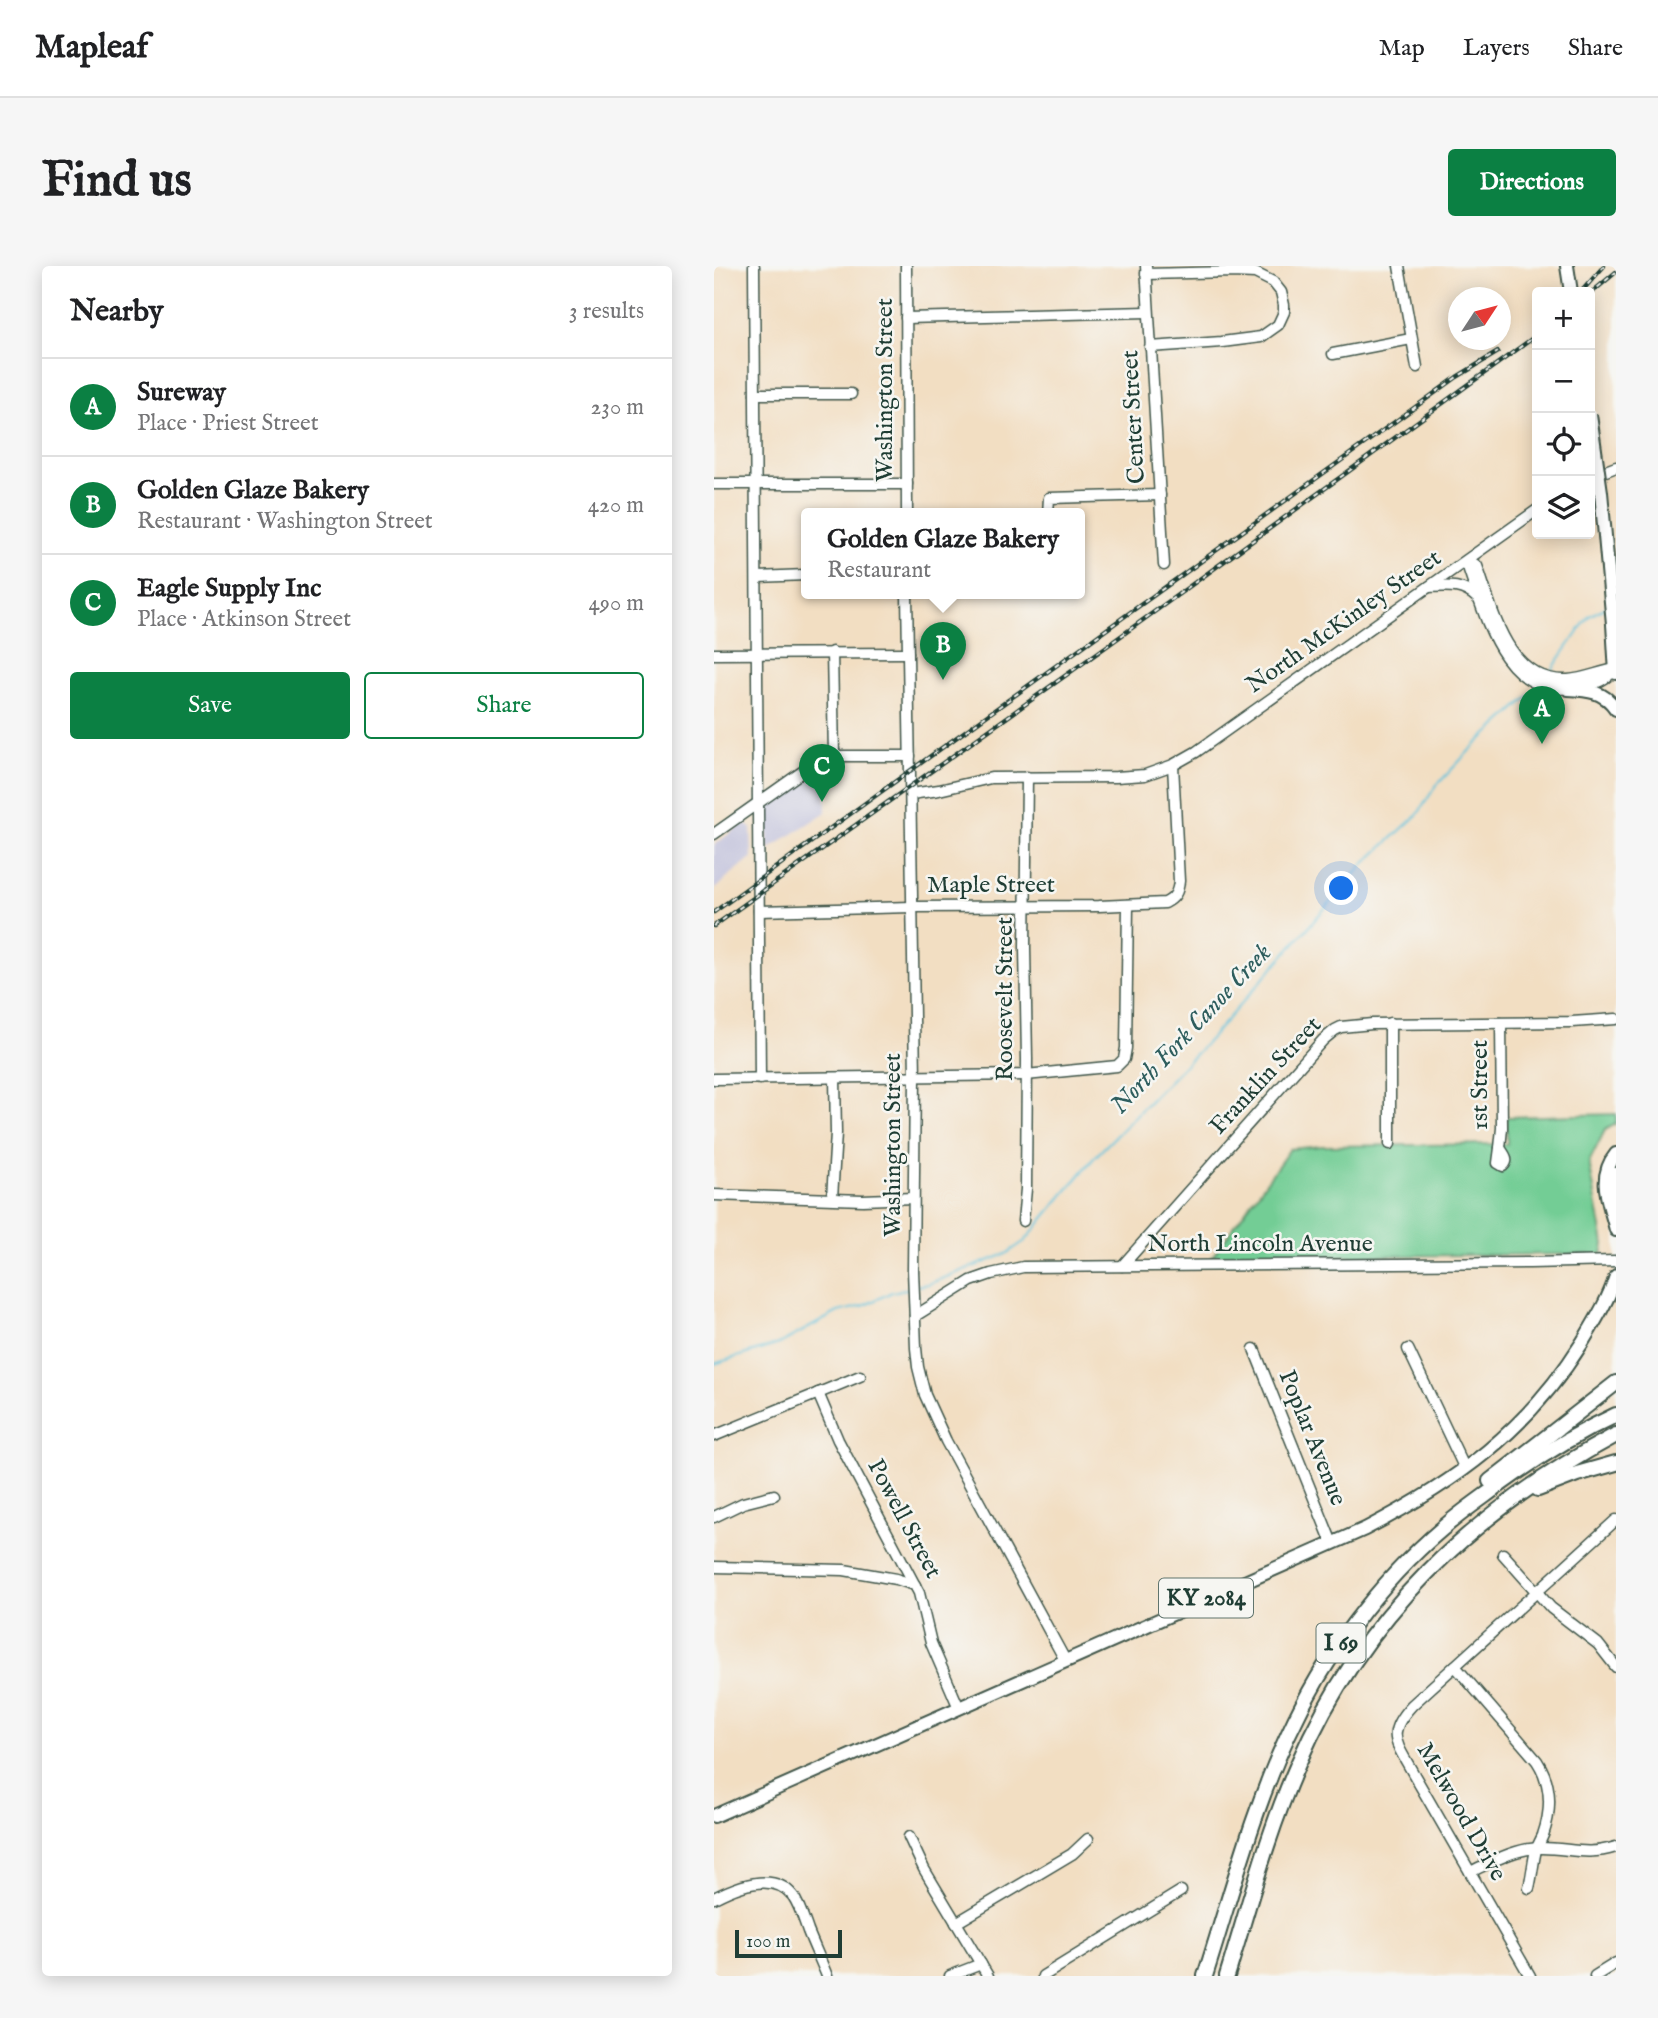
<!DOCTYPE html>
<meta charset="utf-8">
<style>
body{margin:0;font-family:"IM FELL English",serif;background:#f6f6f6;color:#202124}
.controls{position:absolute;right:21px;top:21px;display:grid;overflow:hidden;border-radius:7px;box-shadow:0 4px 18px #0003}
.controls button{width:63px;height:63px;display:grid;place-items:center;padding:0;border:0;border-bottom:2px solid #e0e0e0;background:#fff;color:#202124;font:35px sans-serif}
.compass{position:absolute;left:734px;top:21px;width:63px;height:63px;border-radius:50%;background:#fff;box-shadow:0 4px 18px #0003;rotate:54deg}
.scale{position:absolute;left:21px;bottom:18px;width:107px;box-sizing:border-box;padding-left:7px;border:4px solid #1f3d34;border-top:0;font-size:19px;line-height:24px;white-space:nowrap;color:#1f3d34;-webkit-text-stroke:5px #f6f6f2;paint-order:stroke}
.you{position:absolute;left:628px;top:623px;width:24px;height:24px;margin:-18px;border:5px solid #fff;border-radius:50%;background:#1a73e8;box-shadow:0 0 0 10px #1a73e833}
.badge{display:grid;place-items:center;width:46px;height:46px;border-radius:50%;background:#0b8043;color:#fff;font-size:23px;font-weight:700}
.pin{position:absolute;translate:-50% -58px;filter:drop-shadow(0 2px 4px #0008)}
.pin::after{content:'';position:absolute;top:37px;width:24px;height:21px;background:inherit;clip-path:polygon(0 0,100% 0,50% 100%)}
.popup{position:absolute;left:87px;top:242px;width:284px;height:91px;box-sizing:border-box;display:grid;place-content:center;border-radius:7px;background:#fff;filter:drop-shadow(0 2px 5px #0005);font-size:23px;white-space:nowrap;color:#757577}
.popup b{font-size:26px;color:#202124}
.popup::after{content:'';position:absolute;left:50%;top:100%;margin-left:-14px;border:14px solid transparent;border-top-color:#fff}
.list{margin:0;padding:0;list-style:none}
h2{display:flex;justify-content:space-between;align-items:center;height:91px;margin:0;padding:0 28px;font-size:30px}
h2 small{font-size:23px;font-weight:400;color:#757577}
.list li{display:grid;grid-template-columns:46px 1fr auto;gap:21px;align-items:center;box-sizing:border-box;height:98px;padding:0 28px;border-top:2px solid #e0e0e0}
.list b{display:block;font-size:26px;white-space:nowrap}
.list p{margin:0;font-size:23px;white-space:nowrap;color:#757577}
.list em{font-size:23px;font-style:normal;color:#757577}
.actions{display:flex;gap:14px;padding:21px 28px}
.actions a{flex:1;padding:16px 0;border:2px solid #0b8043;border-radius:7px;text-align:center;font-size:24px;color:#0b8043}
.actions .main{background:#0b8043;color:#fff}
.icon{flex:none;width:38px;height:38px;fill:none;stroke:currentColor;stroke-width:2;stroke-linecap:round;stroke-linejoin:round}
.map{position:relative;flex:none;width:902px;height:1710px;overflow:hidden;border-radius:7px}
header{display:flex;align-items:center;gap:42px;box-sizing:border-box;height:98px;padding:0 35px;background:#fff;border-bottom:2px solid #e0e0e0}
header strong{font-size:33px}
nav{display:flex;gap:38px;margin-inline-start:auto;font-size:24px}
.intro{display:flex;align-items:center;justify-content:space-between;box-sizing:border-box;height:168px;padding:0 42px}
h1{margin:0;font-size:49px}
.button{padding:18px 32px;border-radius:7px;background:#0b8043;color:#fff;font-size:24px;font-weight:700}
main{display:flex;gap:42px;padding:0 42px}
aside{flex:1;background:#fff;border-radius:7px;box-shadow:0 4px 18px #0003}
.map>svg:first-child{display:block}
.industrial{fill:#c2c2dc}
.green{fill:#73cd95;stroke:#498564;stroke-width:2}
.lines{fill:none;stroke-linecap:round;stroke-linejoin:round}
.stream{stroke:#5dc1db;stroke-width:2}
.minor-casing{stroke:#3f5549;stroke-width:13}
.major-casing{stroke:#3f5549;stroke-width:16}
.highway-casing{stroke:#3f5549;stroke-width:18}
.minor{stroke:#fff;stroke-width:10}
.major{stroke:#fff;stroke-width:12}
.highway{stroke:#fff;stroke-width:14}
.rail-casing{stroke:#1f3d34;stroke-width:4.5}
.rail{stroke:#f6f6f2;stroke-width:2;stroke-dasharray:5;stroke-linecap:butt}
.major-bridge-casing{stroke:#3f5549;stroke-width:16;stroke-linecap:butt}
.major-bridge{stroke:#fff;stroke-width:12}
.labels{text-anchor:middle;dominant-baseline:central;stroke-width:5;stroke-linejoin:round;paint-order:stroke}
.shield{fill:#f6f6f2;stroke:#60746d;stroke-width:2}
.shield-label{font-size:23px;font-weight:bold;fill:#1f3d34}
.street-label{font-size:24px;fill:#1f3d34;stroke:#f6f6f2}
.water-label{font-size:26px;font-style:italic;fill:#2e5e5e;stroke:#f6f6f2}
</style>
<header>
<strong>Mapleaf</strong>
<nav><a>Map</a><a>Layers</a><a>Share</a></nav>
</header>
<div class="intro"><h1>Find us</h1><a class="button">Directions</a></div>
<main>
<aside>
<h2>Nearby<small>3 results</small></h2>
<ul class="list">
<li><span class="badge">A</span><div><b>Sureway</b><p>Place · Priest Street</p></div><em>230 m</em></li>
<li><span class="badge">B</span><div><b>Golden Glaze Bakery</b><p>Restaurant · Washington Street</p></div><em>420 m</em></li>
<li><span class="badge">C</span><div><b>Eagle Supply Inc</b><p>Place · Atkinson Street</p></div><em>490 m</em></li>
</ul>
<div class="actions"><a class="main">Save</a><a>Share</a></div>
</aside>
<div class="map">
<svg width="902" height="1710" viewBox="0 0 902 1710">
<rect width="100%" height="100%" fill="#f6f6f2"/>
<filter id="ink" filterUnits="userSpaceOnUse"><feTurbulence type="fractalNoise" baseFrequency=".0143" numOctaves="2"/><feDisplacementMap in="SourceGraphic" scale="14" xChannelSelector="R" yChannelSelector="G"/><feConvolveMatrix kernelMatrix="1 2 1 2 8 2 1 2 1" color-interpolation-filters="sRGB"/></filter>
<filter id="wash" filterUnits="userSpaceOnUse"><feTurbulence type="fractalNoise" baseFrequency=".00686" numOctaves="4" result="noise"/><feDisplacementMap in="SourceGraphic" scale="28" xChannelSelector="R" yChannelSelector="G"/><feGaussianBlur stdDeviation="1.57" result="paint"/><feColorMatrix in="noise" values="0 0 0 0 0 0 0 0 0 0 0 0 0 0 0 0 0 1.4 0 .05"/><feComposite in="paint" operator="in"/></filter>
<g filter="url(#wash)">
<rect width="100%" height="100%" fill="#f2dec2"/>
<g class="industrial">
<polygon points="111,500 112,546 54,584 53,542"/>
<polygon points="30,557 37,562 38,592 11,613 11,615 0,624 0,579"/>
</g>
<polygon class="green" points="902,848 902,858 891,864 875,896 890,978 888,988 498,991 576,883 608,880 793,878 793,851"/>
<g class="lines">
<g class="stream">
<polyline points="835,408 875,350 892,341"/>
<polyline points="202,1020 214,1018 292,988 311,975 379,893 496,773 649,599 704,548 721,521 757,483 823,423"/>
<polyline points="0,1098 65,1078 124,1046 149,1040 178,1026 197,1022"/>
</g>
</g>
</g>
<g filter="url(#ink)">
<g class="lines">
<g class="minor-casing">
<g id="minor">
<polyline points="40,0 46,813"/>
<polyline points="192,0 193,248"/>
<polyline points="432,0 450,299"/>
<polyline points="685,0 703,101"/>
<polyline points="432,8 518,6 541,7 559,16 567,26 570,39 570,46 564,59 547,71 508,76 436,81"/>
<polyline points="192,52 434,46"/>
<polyline points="619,88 697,73"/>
<polyline points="41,128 137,128"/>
<polyline points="876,211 902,201"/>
<polyline points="0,218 193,218"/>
<polyline points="334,248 335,232 446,229"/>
<path d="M754,294L755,304C772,353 791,431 859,422C878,419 888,417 902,403"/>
<path d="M754,294L763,300C779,344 793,417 854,414C870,413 885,406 902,403"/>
<polyline points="43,311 92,309"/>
<path d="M715,321C733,320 749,318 763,332"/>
<polyline points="193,328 201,811 199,1004 202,1082 204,1101 211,1129 232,1175 351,1394"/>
<polyline points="118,386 120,490"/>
<polyline points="0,388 194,387"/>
<polyline points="197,528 225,524 277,512 402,511 431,509 459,499 482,486 823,244"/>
<polyline points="0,568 102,496 120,490 196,490"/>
<path d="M45,645L198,641L385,640L451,637C461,632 464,626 465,615L459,499"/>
<polyline points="0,813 312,809 403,800 410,793 412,782 414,639"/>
<polyline points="676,878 676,757"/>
<polyline points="786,882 788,862 787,757"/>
<path d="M786,882C790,888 796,894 789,900L784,897Z"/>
<polyline points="0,929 149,934 199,932"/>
<polyline points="118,932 122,867 121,812"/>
<polyline points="309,955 312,923 313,793 311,681 313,511"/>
<polyline points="408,1000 609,774 621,764 627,761 658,758 858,756 902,753"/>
<polyline points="201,1050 257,1015 277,1008 309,1001 816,997 902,995"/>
<polyline points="540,1083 618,1277"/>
<polyline points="694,1083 751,1203"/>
<polyline points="104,1127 124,1174 205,1327 217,1377 245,1442"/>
<polyline points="0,1170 146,1110"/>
<polyline points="0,1251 29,1237 60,1229"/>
<polyline points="789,1288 837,1342 884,1378 902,1401"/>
<polyline points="0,1301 130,1304 182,1313 201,1319"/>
<path d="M741,1400L823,1495C838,1518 838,1543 829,1569C827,1574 824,1579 822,1584C819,1596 818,1610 815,1622"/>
<polyline points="195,1571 210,1603 274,1710"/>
<path d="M756,1606C778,1596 800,1583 824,1582C854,1581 870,1591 902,1581"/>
<path d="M0,1632C23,1620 60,1605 79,1630C86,1640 90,1654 94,1665C100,1680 107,1695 113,1710"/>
<polyline points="242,1657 358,1588 374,1573"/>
<polyline points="236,1710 267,1698"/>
<polyline points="329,1710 467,1625"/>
<path d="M816,1710L699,1507C682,1476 671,1468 698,1439L902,1254"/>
<polyline points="881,1710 902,1697"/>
</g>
</g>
<g class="major-casing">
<g id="major">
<polyline points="853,0 857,26"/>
<polyline points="899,358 902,407"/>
<path d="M854,423C874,424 890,425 902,443"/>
<path d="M902,888C882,912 896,938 902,964"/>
<polyline points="902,908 900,917 902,934"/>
<path d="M0,1550L651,1263C742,1216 813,1165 868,1077C881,1055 894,1035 902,1010"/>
</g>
</g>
<g class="highway-casing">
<g id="highway">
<polyline points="776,1215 902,1117"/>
<polyline points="824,1223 863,1208 902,1197"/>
<path d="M491,1710C517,1629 538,1546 574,1469C609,1392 664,1317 729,1262C747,1246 768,1232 788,1217C824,1191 861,1168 902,1149"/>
<path d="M513,1710C535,1639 554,1566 584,1498C648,1349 760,1245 902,1169"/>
</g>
</g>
<use href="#minor" class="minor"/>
<use href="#major" class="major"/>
<use href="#highway" class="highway"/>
<g class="rail-casing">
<g id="rail">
<polyline points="867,26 890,0"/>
<polyline points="876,28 902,6"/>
<polyline points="0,646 743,111 784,86"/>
<polyline points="0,660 393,380 823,69"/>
</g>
</g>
<use href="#rail" class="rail"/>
<g class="major-bridge-casing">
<polyline id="major-bridge" points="876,149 887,226 899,358"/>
</g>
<use href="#major-bridge" class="major-bridge"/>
</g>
</g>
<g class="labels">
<g class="shield">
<rect x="445" y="1312.5" width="94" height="39" rx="5"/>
<rect x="602.5" y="1357.5" width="49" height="39" rx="5"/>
</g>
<g class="shield-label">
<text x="492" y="1332">KY 2084</text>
<text x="627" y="1377">I 69</text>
</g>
<g class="street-label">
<text transform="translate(171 124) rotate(-90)">Washington Street</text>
<text transform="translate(420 151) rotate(-93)">Center Street</text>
<text transform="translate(630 356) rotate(-35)">North McKinley Street</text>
<text x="277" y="619">Maple Street</text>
<text transform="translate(291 733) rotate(-90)">Roosevelt Street</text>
<text transform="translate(552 810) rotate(-47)">Franklin Street</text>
<text transform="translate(766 819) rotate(-90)">1st Street</text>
<text transform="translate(179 879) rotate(-90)">Washington Street</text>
<text x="546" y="978">North Lincoln Avenue</text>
<text transform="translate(598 1172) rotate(68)">Poplar Avenue</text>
<text transform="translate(190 1253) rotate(62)">Powell Street</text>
<text transform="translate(747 1546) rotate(60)">Melwood Drive</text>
</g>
<g class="water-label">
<text transform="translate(477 763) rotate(-47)">North Fork Canoe Creek</text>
</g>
</g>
</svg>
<div class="controls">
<button>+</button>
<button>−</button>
<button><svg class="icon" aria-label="locate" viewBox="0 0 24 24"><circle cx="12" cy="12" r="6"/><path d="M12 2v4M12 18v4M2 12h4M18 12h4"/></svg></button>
<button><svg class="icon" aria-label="layers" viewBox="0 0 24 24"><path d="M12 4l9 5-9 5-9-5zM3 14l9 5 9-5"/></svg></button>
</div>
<svg class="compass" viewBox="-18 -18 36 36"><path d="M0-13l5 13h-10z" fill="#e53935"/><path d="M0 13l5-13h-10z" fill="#757577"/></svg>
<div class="scale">100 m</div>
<div class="you"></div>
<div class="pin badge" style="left:828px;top:478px">A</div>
<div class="pin badge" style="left:229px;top:414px">B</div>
<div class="popup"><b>Golden Glaze Bakery</b>Restaurant</div>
<div class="pin badge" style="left:108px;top:536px">C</div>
</div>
</main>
